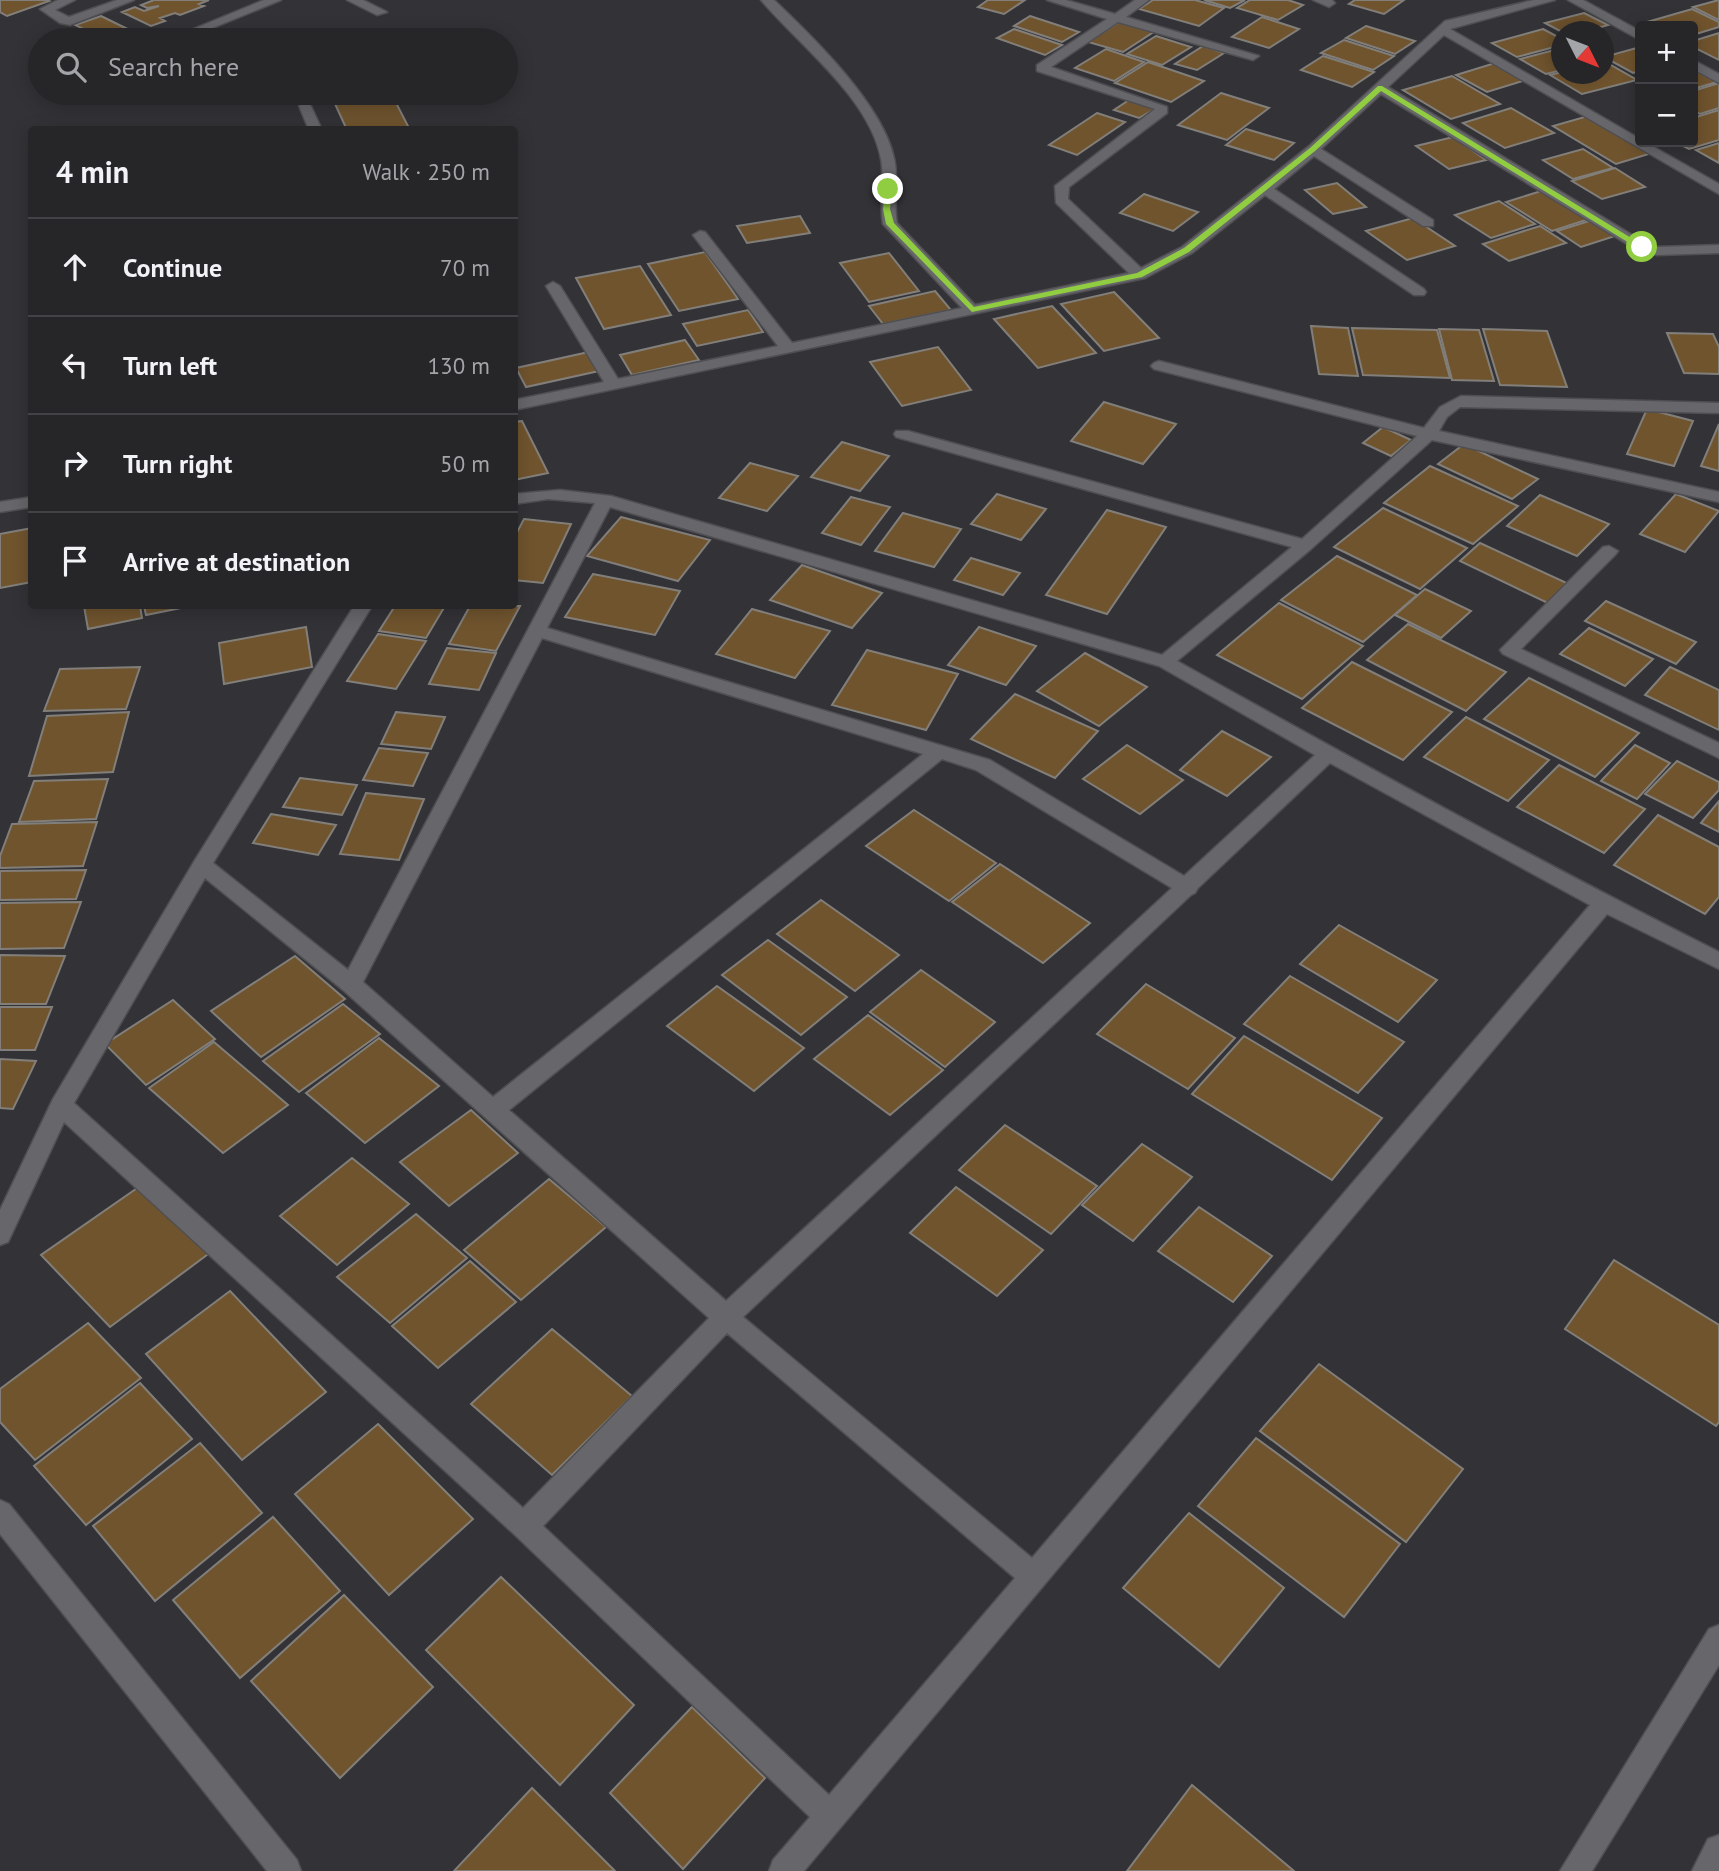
<!DOCTYPE html>
<meta charset="utf-8">
<style>
body{margin:0;font-family:"PT Sans",sans-serif;background:#323235;color:#f1f3f6}
.controls{position:absolute;right:21px;top:21px;display:grid;overflow:hidden;border-radius:7px;box-shadow:0 4px 18px #0003}
.controls button{width:63px;height:63px;display:grid;place-items:center;padding:0;border:0;border-bottom:2px solid #424346;background:#262629;color:#f1f3f6;font:35px sans-serif}
.compass{position:absolute;left:1551px;top:21px;width:63px;height:63px;border-radius:50%;background:#262629;box-shadow:0 4px 18px #0003;rotate:132deg}
.stop{position:absolute;width:21px;height:21px;margin:-16px;border:5px solid #90cd40;border-radius:50%;background:#fff}
.stop.end{background:#90cd40;border-color:#fff;box-shadow:0 2px 7px #0008}
.list{margin:0;padding:0;list-style:none}
h2{display:flex;justify-content:space-between;align-items:center;height:91px;margin:0;padding:0 28px;font-size:30px}
h2 small{font-size:23px;font-weight:400;color:#a4a5a8}
.list li{display:grid;grid-template-columns:46px 1fr auto;gap:21px;align-items:center;box-sizing:border-box;height:98px;padding:0 28px;border-top:2px solid #424346}
.list b{display:block;font-size:26px;white-space:nowrap}
.list em{font-size:23px;font-style:normal;color:#a4a5a8}
.icon{flex:none;width:38px;height:38px;fill:none;stroke:currentColor;stroke-width:2;stroke-linecap:round;stroke-linejoin:round}
.map{position:relative;flex:none;width:1719px;height:1871px;overflow:hidden}
.search{position:absolute;background:#262629;box-shadow:0 4px 18px #0003;left:28px;top:28px;width:490px;height:77px;display:flex;align-items:center;gap:18px;box-sizing:border-box;padding:0 24px;border-radius:38px;color:#a4a5a8;font-size:26px}
.panel{position:absolute;background:#262629;box-shadow:0 4px 18px #0003;left:28px;top:126px;width:490px;height:483px;border-radius:7px}
.map>svg:first-child{display:block}
.building{fill:#70542e;stroke:#827f7b;stroke-width:2}
.lines{fill:none;stroke-linecap:round;stroke-linejoin:round}
.minor-casing{stroke:#4f4f53;stroke-width:3}
.minor{fill:#67676b;fill-rule:evenodd}
.route{fill:#90cd40}
</style>
<div class="map">
<svg width="1719" height="1871" viewBox="0 0 1719 1871">
<rect width="100%" height="100%" fill="#333337"/>
<g class="building">
<polygon points="0,0 46,0 49,1 7,16 0,12"/>
<polygon points="154,0 209,0 199,4 204,6 180,15 175,13 160,18 165,21 151,26 122,12 135,7 144,11 159,6 147,8 141,5"/>
<polygon points="988,0 1025,0 1004,14 978,7"/>
<polygon points="1153,0 1195,0 1224,8 1199,26 1139,9"/>
<polygon points="1204,0 1245,0 1230,8"/>
<polygon points="1250,0 1288,0 1303,5 1278,20 1237,8"/>
<polygon points="1355,0 1404,0 1384,14 1349,4"/>
<polygon points="1719,0 1719,20 1693,7"/>
<polygon points="1692,9 1719,22 1719,27 1693,35 1693,26 1656,26 1647,22"/>
<polygon points="1584,13 1608,25 1584,32 1562,32 1545,23"/>
<polygon points="101,16 150,40 107,40 75,25"/>
<polygon points="1030,16 1079,32 1062,42 1014,26"/>
<polygon points="1262,17 1299,29 1269,48 1232,37"/>
<polygon points="1121,21 1155,31 1123,52 1088,42"/>
<polygon points="1366,26 1415,41 1395,54 1346,38"/>
<polygon points="66,29 88,40 62,40 51,35"/>
<polygon points="1014,29 1062,45 1045,55 997,38"/>
<polygon points="1543,29 1562,39 1562,45 1517,57 1492,43"/>
<polygon points="1719,33 1719,60 1693,47 1693,41"/>
<polygon points="1156,36 1191,47 1162,65 1127,54"/>
<polygon points="1344,40 1394,56 1373,70 1321,53"/>
<polygon points="1203,46 1224,53 1197,70 1175,64"/>
<polygon points="1640,47 1640,71 1633,73 1604,57"/>
<polygon points="1562,48 1562,70 1546,74 1520,59"/>
<polygon points="1106,49 1144,62 1114,81 1075,68"/>
<polygon points="1323,56 1374,72 1352,87 1301,70"/>
<polygon points="1604,61 1637,80 1582,94 1550,75 1562,72 1604,74"/>
<polygon points="1148,62 1204,81 1171,102 1115,83"/>
<polygon points="1495,63 1526,80 1487,92 1456,75"/>
<polygon points="1693,69 1717,82 1693,89"/>
<polygon points="1452,76 1500,104 1451,119 1403,90"/>
<polygon points="1719,83 1719,108 1700,114 1693,110 1693,91"/>
<polygon points="330,93 391,93 410,130 347,130"/>
<polygon points="1221,93 1269,108 1227,140 1178,125"/>
<polygon points="1132,98 1158,107 1139,118 1114,110"/>
<polygon points="1511,108 1554,133 1505,148 1463,123"/>
<polygon points="1719,110 1719,140 1689,149 1675,142 1693,142 1693,118"/>
<polygon points="1097,113 1125,122 1077,155 1049,145"/>
<polygon points="1588,116 1652,153 1616,164 1553,126"/>
<polygon points="1246,129 1294,143 1274,160 1226,145"/>
<polygon points="1453,137 1486,160 1449,169 1416,146"/>
<polygon points="1719,143 1719,163 1696,150"/>
<polygon points="1583,149 1613,168 1573,179 1543,160"/>
<polygon points="1615,168 1645,187 1602,199 1572,181"/>
<polygon points="1337,183 1366,207 1333,214 1305,190"/>
<polygon points="1541,191 1589,219 1552,231 1506,202"/>
<polygon points="1144,194 1198,212 1173,231 1120,213"/>
<polygon points="1499,201 1535,224 1491,238 1455,215"/>
<polygon points="800,216 810,233 747,243 737,226"/>
<polygon points="1413,218 1455,246 1407,260 1366,231"/>
<polygon points="1589,221 1615,236 1581,247 1557,231"/>
<polygon points="1540,226 1566,243 1509,261 1483,244"/>
<polygon points="705,252 738,299 679,311 648,264"/>
<polygon points="889,253 919,291 869,302 840,263"/>
<polygon points="640,266 671,315 604,329 576,278"/>
<polygon points="935,291 951,310 883,324 869,306"/>
<polygon points="1114,292 1159,338 1104,351 1061,304"/>
<polygon points="1052,306 1096,353 1038,368 994,319"/>
<polygon points="748,310 763,332 697,346 683,324"/>
<polygon points="1311,326 1348,328 1358,376 1319,374"/>
<polygon points="1352,328 1437,330 1450,378 1363,375"/>
<polygon points="1439,329 1479,330 1494,381 1452,380"/>
<polygon points="1483,329 1547,331 1567,387 1500,385"/>
<polygon points="1667,333 1713,334 1719,347 1719,374 1684,373"/>
<polygon points="685,340 699,360 632,375 620,355"/>
<polygon points="938,347 971,390 902,406 870,362"/>
<polygon points="589,352 599,371 526,387 516,368"/>
<polygon points="1104,402 1176,424 1143,464 1071,441"/>
<polygon points="1647,409 1693,421 1674,466 1627,454"/>
<polygon points="522,421 548,473 514,480 514,422"/>
<polygon points="1719,424 1719,471 1701,466"/>
<polygon points="1383,427 1411,440 1391,456 1363,443"/>
<polygon points="842,442 889,456 860,491 811,477"/>
<polygon points="1464,444 1538,479 1512,499 1438,464"/>
<polygon points="750,463 798,476 767,511 719,498"/>
<polygon points="1430,466 1518,506 1473,544 1384,503"/>
<polygon points="997,494 1046,509 1021,540 971,524"/>
<polygon points="1676,494 1719,511 1685,552 1640,534"/>
<polygon points="1540,495 1609,524 1577,556 1507,526"/>
<polygon points="851,497 890,507 861,545 822,533"/>
<polygon points="1383,508 1467,548 1420,589 1334,547"/>
<polygon points="1107,510 1166,527 1107,614 1046,595"/>
<polygon points="903,513 961,529 934,567 875,551"/>
<polygon points="621,517 710,540 678,581 587,556"/>
<polygon points="524,519 571,524 543,583 514,580 514,538"/>
<polygon points="32,528 32,582 0,588 0,534"/>
<polygon points="1480,543 1571,585 1550,604 1460,561"/>
<polygon points="1337,556 1417,595 1363,642 1281,600"/>
<polygon points="971,558 1020,573 1003,595 954,580"/>
<polygon points="802,565 882,593 852,628 770,600"/>
<polygon points="593,574 680,591 655,635 565,617"/>
<polygon points="1425,589 1471,611 1441,638 1395,615"/>
<polygon points="1606,601 1696,642 1676,664 1585,621"/>
<polygon points="1279,603 1363,646 1302,699 1217,655"/>
<polygon points="84,606 140,606 142,618 88,629"/>
<polygon points="144,606 191,606 146,615"/>
<polygon points="395,606 445,606 426,638 379,631"/>
<polygon points="470,606 520,606 496,651 449,644"/>
<polygon points="752,609 830,631 795,678 716,654"/>
<polygon points="1408,624 1506,672 1466,711 1367,660"/>
<polygon points="306,627 312,667 224,684 219,643"/>
<polygon points="979,627 1036,646 1006,685 948,665"/>
<polygon points="1589,628 1653,659 1625,686 1560,654"/>
<polygon points="378,634 426,641 396,689 347,681"/>
<polygon points="447,648 496,653 479,690 429,684"/>
<polygon points="867,650 958,674 926,730 832,705"/>
<polygon points="1085,653 1147,687 1099,726 1037,691"/>
<polygon points="1352,662 1452,712 1403,760 1302,708"/>
<polygon points="140,667 126,709 44,711 60,669"/>
<polygon points="1670,667 1719,690 1719,730 1645,695"/>
<polygon points="1529,678 1639,733 1595,777 1484,719"/>
<polygon points="1015,694 1098,731 1055,778 971,739"/>
<polygon points="129,712 113,772 29,776 47,716"/>
<polygon points="396,712 445,717 431,749 381,744"/>
<polygon points="1466,717 1549,760 1508,801 1424,757"/>
<polygon points="1222,731 1271,757 1227,796 1180,770"/>
<polygon points="1127,745 1183,780 1140,814 1083,779"/>
<polygon points="1635,745 1670,763 1637,799 1601,781"/>
<polygon points="379,748 428,753 413,786 363,780"/>
<polygon points="1677,761 1719,782 1719,790 1693,818 1645,794"/>
<polygon points="1559,765 1645,809 1604,853 1517,807"/>
<polygon points="300,778 357,785 342,815 283,807"/>
<polygon points="108,779 96,819 19,822 34,781"/>
<polygon points="366,793 424,799 399,860 340,854"/>
<polygon points="1719,801 1719,832 1701,823"/>
<polygon points="914,810 996,863 949,901 866,846"/>
<polygon points="271,814 336,825 318,855 253,843"/>
<polygon points="1658,815 1719,847 1719,897 1705,914 1614,865"/>
<polygon points="97,822 83,866 0,868 0,856 12,824"/>
<polygon points="1000,864 1090,923 1043,963 952,902"/>
<polygon points="86,870 76,899 0,900 0,871"/>
<polygon points="821,900 899,955 855,991 777,934"/>
<polygon points="81,902 64,948 0,949 0,903"/>
<polygon points="1339,925 1437,980 1398,1022 1300,964"/>
<polygon points="768,940 847,997 801,1035 722,975"/>
<polygon points="0,955 65,956 46,1004 0,1004"/>
<polygon points="295,956 345,999 261,1057 211,1011"/>
<polygon points="921,970 995,1022 945,1067 870,1012"/>
<polygon points="1290,976 1404,1042 1358,1093 1244,1024"/>
<polygon points="1146,984 1235,1038 1188,1089 1097,1034"/>
<polygon points="717,986 804,1048 754,1091 667,1026"/>
<polygon points="173,1000 215,1039 146,1085 105,1044"/>
<polygon points="343,1004 380,1034 299,1092 263,1061"/>
<polygon points="0,1007 52,1007 35,1050 0,1050"/>
<polygon points="868,1015 943,1070 890,1115 814,1059"/>
<polygon points="1244,1036 1382,1118 1332,1180 1192,1094"/>
<polygon points="379,1038 439,1086 365,1143 306,1093"/>
<polygon points="214,1042 288,1105 223,1153 149,1088"/>
<polygon points="0,1059 36,1061 13,1109 0,1108"/>
<polygon points="471,1110 518,1153 449,1206 400,1162"/>
<polygon points="1005,1125 1097,1186 1051,1234 959,1170"/>
<polygon points="1142,1144 1192,1177 1133,1241 1082,1205"/>
<polygon points="352,1158 409,1204 337,1265 280,1216"/>
<polygon points="549,1179 606,1227 521,1300 464,1250"/>
<polygon points="143,1184 211,1252 110,1327 41,1255"/>
<polygon points="956,1187 1043,1250 997,1296 910,1233"/>
<polygon points="1199,1207 1272,1256 1233,1302 1158,1251"/>
<polygon points="416,1214 467,1258 390,1323 337,1277"/>
<polygon points="1614,1260 1719,1325 1719,1422 1716,1426 1565,1329"/>
<polygon points="470,1261 516,1302 438,1368 392,1326"/>
<polygon points="230,1291 326,1392 242,1460 146,1354"/>
<polygon points="88,1323 141,1378 35,1460 0,1422 0,1389"/>
<polygon points="552,1329 632,1396 552,1475 471,1404"/>
<polygon points="1319,1364 1463,1469 1406,1542 1260,1431"/>
<polygon points="140,1383 192,1439 86,1525 34,1466"/>
<polygon points="378,1424 473,1519 389,1595 295,1494"/>
<polygon points="1256,1438 1400,1544 1344,1617 1198,1506"/>
<polygon points="200,1443 262,1513 155,1601 93,1526"/>
<polygon points="1189,1513 1284,1588 1219,1667 1123,1588"/>
<polygon points="273,1517 340,1591 240,1678 173,1600"/>
<polygon points="501,1577 634,1705 560,1785 426,1650"/>
<polygon points="344,1595 433,1687 340,1778 251,1681"/>
<polygon points="692,1707 765,1778 683,1869 610,1793"/>
<polygon points="1192,1785 1294,1871 1127,1871"/>
<polygon points="532,1788 615,1871 454,1871"/>
</g>
<g class="lines">
<g class="minor-casing">
<g id="minor">
<polygon points="58,0 75,0 55,10 69,17 117,0 134,0 70,25 60,23 40,9"/>
<polygon points="264,0 281,0 183,40 167,40"/>
<polygon points="347,0 363,0 387,12 377,15"/>
<path d="M761,0H774C813,37 883,105 894,158C899,179 893,201 897,223L975,305L1129,273L1056,203L1055,186L1155,109L1037,71V65L1107,19L1047,0H1066L1115,14L1135,0H1149L1126,17L1259,56L1253,60L1118,22L1051,67L1167,107V113L1069,187L1068,199L1141,268L1182,247L1308,147L1445,21L1534,0H1555L1450,29L1640,139V142H1645L1719,184V194L1444,35L1388,87L1647,244L1657,247L1719,245V253L1657,255L1637,250L1381,94L1321,149L1433,220V226H1423L1314,156L1274,189L1424,289L1426,292L1424,295H1414L1265,195L1192,253L1145,278L514,410V400L604,382L546,286L553,282L560,286L618,379L778,346L693,235L700,231L705,232L792,343L962,308L883,224C879,202 885,180 881,159C870,98 799,45 761,0Z"/>
<polygon points="1313,0 1332,0 1335,3 1329,7"/>
<polygon points="1568,0 1583,0 1640,31 1640,40"/>
<polygon points="1693,60 1719,74 1719,83 1693,69"/>
<polygon points="305,102 311,106 322,130 309,130 299,106"/>
<path d="M1159,361L1424,428L1440,407L1461,396L1719,403V413L1460,407L1447,417L1439,431L1719,492V502L1432,440L1311,549L1177,661C1356,761 1536,860 1719,952V969L1607,914L804,1871H769L773,1860L810,1817L515,1535L64,1122L8,1242L0,1245V1210L53,1099L195,860L354,606H372L213,863L348,970L595,503L548,499L514,504V494L560,490L611,496L1162,655L1292,547L896,437L894,434L896,431H908L1302,539L1417,436L1154,369L1151,366L1154,363ZM610,507L1159,666L1315,755L1184,876L990,760L547,628ZM542,638L923,754L493,1097L363,982ZM942,759L976,770L1172,888L726,1301L509,1110ZM1330,763L1590,905L1032,1558L743,1317L1191,895L1195,893L1198,888ZM205,878L343,990L709,1318L523,1508L74,1103ZM727,1333L1015,1578L829,1795L543,1526Z"/>
<polygon points="32,497 32,507 0,512 0,502"/>
<polygon points="1609,546 1618,551 1615,555 1521,649 1719,743 1719,758 1503,654 1500,650 1603,547"/>
<polygon points="0,1500 9,1504 297,1860 301,1871 267,1871 0,1534"/>
<polygon points="1719,1625 1719,1665 1592,1871 1560,1871 1709,1629"/>
<polygon points="1719,1835 1719,1871 1692,1871 1708,1839"/>
</g>
</g>
<use href="#minor" class="minor"/>
</g>
<polygon class="route" points="1378,86 1382,86 1646,247 1639,249 1381,91 1315,151 1189,252 1142,277 972,312 886,224 883,209 885,189 888,187 892,189 890,209 894,223 974,307 1137,273 1184,248 1310,148"/>
</svg>
<div class="controls">
<button>+</button>
<button>−</button>
</div>
<svg class="compass" viewBox="-18 -18 36 36"><path d="M0-13l5 13h-10z" fill="#e53935"/><path d="M0 13l5-13h-10z" fill="#a4a5a8"/></svg>
<div class="stop" style="left:1642px;top:247px"></div>
<div class="stop end" style="left:888px;top:189px"></div>
<div class="search"><svg class="icon" aria-label="search" viewBox="0 0 24 24"><circle cx="10" cy="10" r="6"/><path d="M15 15l6 6"/></svg>Search here</div>
<section class="panel">
<h2>4 min<small>Walk · 250 m</small></h2>
<ul class="list">
<li><svg class="icon" aria-label="ahead" viewBox="0 0 24 24"><path d="M12 20V5M6 11l6-6 6 6"/></svg><div><b>Continue</b></div><em>70 m</em></li>
<li><svg class="icon" aria-label="left" viewBox="0 0 24 24"><path d="M17 20v-9H6M10 6l-5 5 5 5"/></svg><div><b>Turn left</b></div><em>130 m</em></li>
<li><svg class="icon" aria-label="right" viewBox="0 0 24 24"><path d="M7 20v-9h11M14 6l5 5-5 5"/></svg><div><b>Turn right</b></div><em>50 m</em></li>
<li><svg class="icon" aria-label="arrive" viewBox="0 0 24 24"><path d="M6 21V4h12l-3 4 3 4H6"/></svg><div><b>Arrive at destination</b></div></li>
</ul>
</section>
</div>
